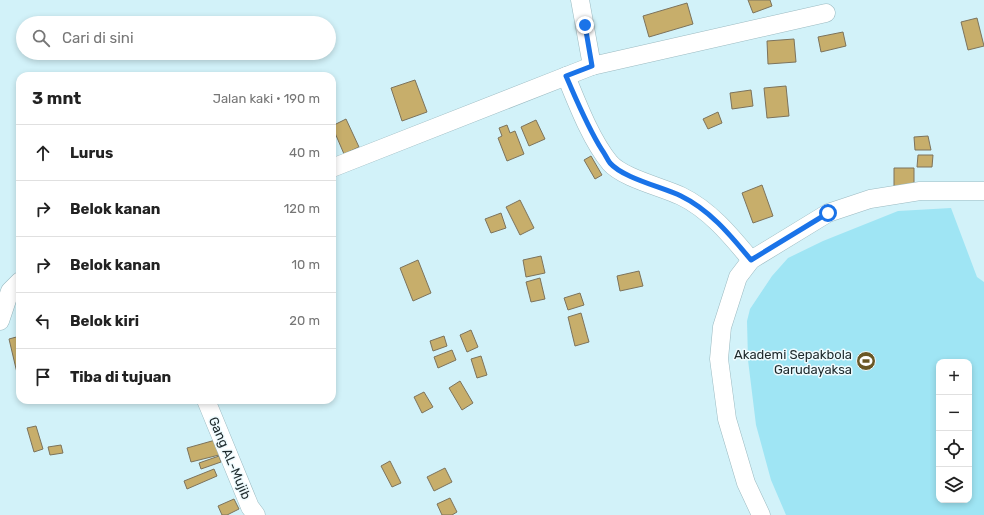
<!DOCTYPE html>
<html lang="id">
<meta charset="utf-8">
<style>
body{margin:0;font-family:Rubik,sans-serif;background:#f2f2f2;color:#222}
.controls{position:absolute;right:12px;bottom:12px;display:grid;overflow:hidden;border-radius:8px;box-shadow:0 2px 6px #0003}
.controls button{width:36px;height:36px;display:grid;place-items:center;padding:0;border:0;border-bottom:1px solid #e0e0e0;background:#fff;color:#222;font:20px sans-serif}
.stop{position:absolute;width:12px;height:12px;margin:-9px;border:3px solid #1a73e8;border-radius:50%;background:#fff}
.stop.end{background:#1a73e8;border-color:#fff;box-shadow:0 1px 4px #0008}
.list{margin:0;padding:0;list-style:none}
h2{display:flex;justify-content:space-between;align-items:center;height:52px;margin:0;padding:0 16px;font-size:17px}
h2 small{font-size:13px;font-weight:400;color:#767676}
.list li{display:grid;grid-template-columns:26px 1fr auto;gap:12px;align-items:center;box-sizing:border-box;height:56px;padding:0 16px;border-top:1px solid #e0e0e0}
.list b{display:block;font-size:15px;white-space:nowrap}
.list em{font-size:13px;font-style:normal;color:#767676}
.icon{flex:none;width:22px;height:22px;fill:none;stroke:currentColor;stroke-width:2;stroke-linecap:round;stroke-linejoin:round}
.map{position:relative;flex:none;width:984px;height:515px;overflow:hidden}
.search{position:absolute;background:#fff;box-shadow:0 2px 6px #0003;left:16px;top:16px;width:320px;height:44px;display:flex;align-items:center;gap:10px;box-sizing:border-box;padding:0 14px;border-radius:22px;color:#767676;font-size:15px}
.panel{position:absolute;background:#fff;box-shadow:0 2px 6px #0003;left:16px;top:72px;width:320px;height:332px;border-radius:12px}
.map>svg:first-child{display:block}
.green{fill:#9fe5f4;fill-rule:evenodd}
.building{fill:#c7ae6b;stroke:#7c735c}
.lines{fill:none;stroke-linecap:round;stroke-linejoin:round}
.street-casing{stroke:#9bbac1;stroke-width:19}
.street{stroke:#fff;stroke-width:18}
.route{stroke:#1a73e8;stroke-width:5}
.labels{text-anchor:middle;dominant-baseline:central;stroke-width:3;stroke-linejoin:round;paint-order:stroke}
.poi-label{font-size:13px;fill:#1d292c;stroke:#effbfe;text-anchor:end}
.street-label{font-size:13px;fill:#1d292c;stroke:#effbfe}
</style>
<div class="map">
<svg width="984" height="515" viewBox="0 0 984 515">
<rect width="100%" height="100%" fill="#d2f2f9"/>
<path class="green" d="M951,208L977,277L984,282V515H786L771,480L756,425L748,360L747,321L750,309L772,276L788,258L823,241L898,211ZM939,362H969V500H939Z"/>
<g class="building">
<polygon points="748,0 770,0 772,6 753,13"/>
<polygon points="687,3 693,24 649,37 643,16"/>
<polygon points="977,18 984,46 968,50 961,22"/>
<polygon points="843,32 846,46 821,52 818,37"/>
<polygon points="794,39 796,62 768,64 767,41"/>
<polygon points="415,80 427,112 402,121 391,88"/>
<polygon points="786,86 789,116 767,118 764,88"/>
<polygon points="751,90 753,106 732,109 730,93"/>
<polygon points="718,112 722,123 708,129 703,119"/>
<polygon points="346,119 359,147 344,154 332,126"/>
<polygon points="536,120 545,139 529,146 521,127"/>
<polygon points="507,125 510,133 515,131 524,154 507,161 498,138 502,136 499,128"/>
<polygon points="928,136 931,150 915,150 914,137"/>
<polygon points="918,155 933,155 932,167 917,167"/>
<polygon points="591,156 602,175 595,179 584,160"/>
<polygon points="894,168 914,168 914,187 894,186"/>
<polygon points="762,185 773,216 753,223 742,193"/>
<polygon points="520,200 534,228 520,235 506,207"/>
<polygon points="501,213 506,228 491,233 485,219"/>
<polygon points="541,256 545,273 526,277 523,260"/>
<polygon points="418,260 431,293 413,301 400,268"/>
<polygon points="639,271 643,286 620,291 617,276"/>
<polygon points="540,278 545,299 531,302 526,282"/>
<polygon points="580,293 584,305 568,310 564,298"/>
<polygon points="581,313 589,342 575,346 568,317"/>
<polygon points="471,330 478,347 467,352 460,335"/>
<polygon points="20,336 20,376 18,377 9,339"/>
<polygon points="444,336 447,346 433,351 430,341"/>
<polygon points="452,350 456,360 438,368 434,357"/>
<polygon points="481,356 487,375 477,378 471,359"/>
<polygon points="460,381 473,403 462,410 449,388"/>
<polygon points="424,392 433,407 422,413 414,397"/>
<polygon points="36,426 43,449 34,452 27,428"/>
<polygon points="219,439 223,454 191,462 187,448"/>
<polygon points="61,445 63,453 50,455 48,447"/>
<polygon points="219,456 221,462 201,469 199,463"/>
<polygon points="390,461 401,483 392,487 381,466"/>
<polygon points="445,468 452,482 434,491 427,477"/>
<polygon points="214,469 217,476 187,489 184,481"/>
<polygon points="450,498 457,512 452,515 442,515 437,504"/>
<polygon points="234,499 239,509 227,515 222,515 218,506"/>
</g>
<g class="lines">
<g class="street-casing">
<g id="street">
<polyline points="592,66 826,13"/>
<path d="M566,76C577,103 591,140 610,163C623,178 662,187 681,196C710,210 731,236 751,260"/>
<polyline points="332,168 592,66 580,0"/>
<polyline points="0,321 10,291 20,281"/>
<polyline points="206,400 250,507 256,515"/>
<polyline points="761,515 746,483 727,419 719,359 722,327 738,277 751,260 828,213 870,199 920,191 984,191"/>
</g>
</g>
<use href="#street" class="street"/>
</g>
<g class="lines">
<path class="route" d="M585,25L592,66L566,76C577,101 587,126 602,150C605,154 607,159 610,163C623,178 662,187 681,196C710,210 731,236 751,260L828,213"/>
</g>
<defs>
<g id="stadium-disc" transform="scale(1)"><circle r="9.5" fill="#6a5725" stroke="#effbfe"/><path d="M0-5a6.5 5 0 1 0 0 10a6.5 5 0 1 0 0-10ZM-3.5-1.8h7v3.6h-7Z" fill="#fff"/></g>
</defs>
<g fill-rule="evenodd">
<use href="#stadium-disc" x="866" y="361"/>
</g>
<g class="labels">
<g class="poi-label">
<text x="852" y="354">Akademi Sepakbola<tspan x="852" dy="15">Garudayaksa</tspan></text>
</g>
<g class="street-label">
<text transform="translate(230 458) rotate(67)">Gang AL-Mujib</text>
</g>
</g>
</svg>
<div class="controls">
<button>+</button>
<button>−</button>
<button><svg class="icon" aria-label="locate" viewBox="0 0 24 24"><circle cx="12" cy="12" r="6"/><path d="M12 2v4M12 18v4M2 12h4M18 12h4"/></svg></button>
<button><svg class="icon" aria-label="layers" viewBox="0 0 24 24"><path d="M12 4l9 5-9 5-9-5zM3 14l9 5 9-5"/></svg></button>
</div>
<div class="stop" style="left:828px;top:213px"></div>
<div class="stop end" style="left:585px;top:25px"></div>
<div class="search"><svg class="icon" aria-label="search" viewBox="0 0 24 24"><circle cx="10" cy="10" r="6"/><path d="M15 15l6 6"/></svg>Cari di sini</div>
<section class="panel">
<h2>3 mnt<small>Jalan kaki · 190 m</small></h2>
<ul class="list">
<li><svg class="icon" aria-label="ahead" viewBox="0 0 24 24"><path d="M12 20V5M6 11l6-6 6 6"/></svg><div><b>Lurus</b></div><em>40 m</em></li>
<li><svg class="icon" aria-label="right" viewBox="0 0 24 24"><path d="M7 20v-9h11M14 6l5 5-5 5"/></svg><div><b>Belok kanan</b></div><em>120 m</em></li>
<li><svg class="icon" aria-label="right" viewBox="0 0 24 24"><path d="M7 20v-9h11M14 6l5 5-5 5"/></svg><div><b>Belok kanan</b></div><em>10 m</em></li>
<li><svg class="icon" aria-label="left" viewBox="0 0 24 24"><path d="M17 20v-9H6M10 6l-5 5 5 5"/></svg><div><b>Belok kiri</b></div><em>20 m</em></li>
<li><svg class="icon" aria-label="arrive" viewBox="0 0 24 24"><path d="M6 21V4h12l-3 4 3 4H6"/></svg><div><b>Tiba di tujuan</b></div></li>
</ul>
</section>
</div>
